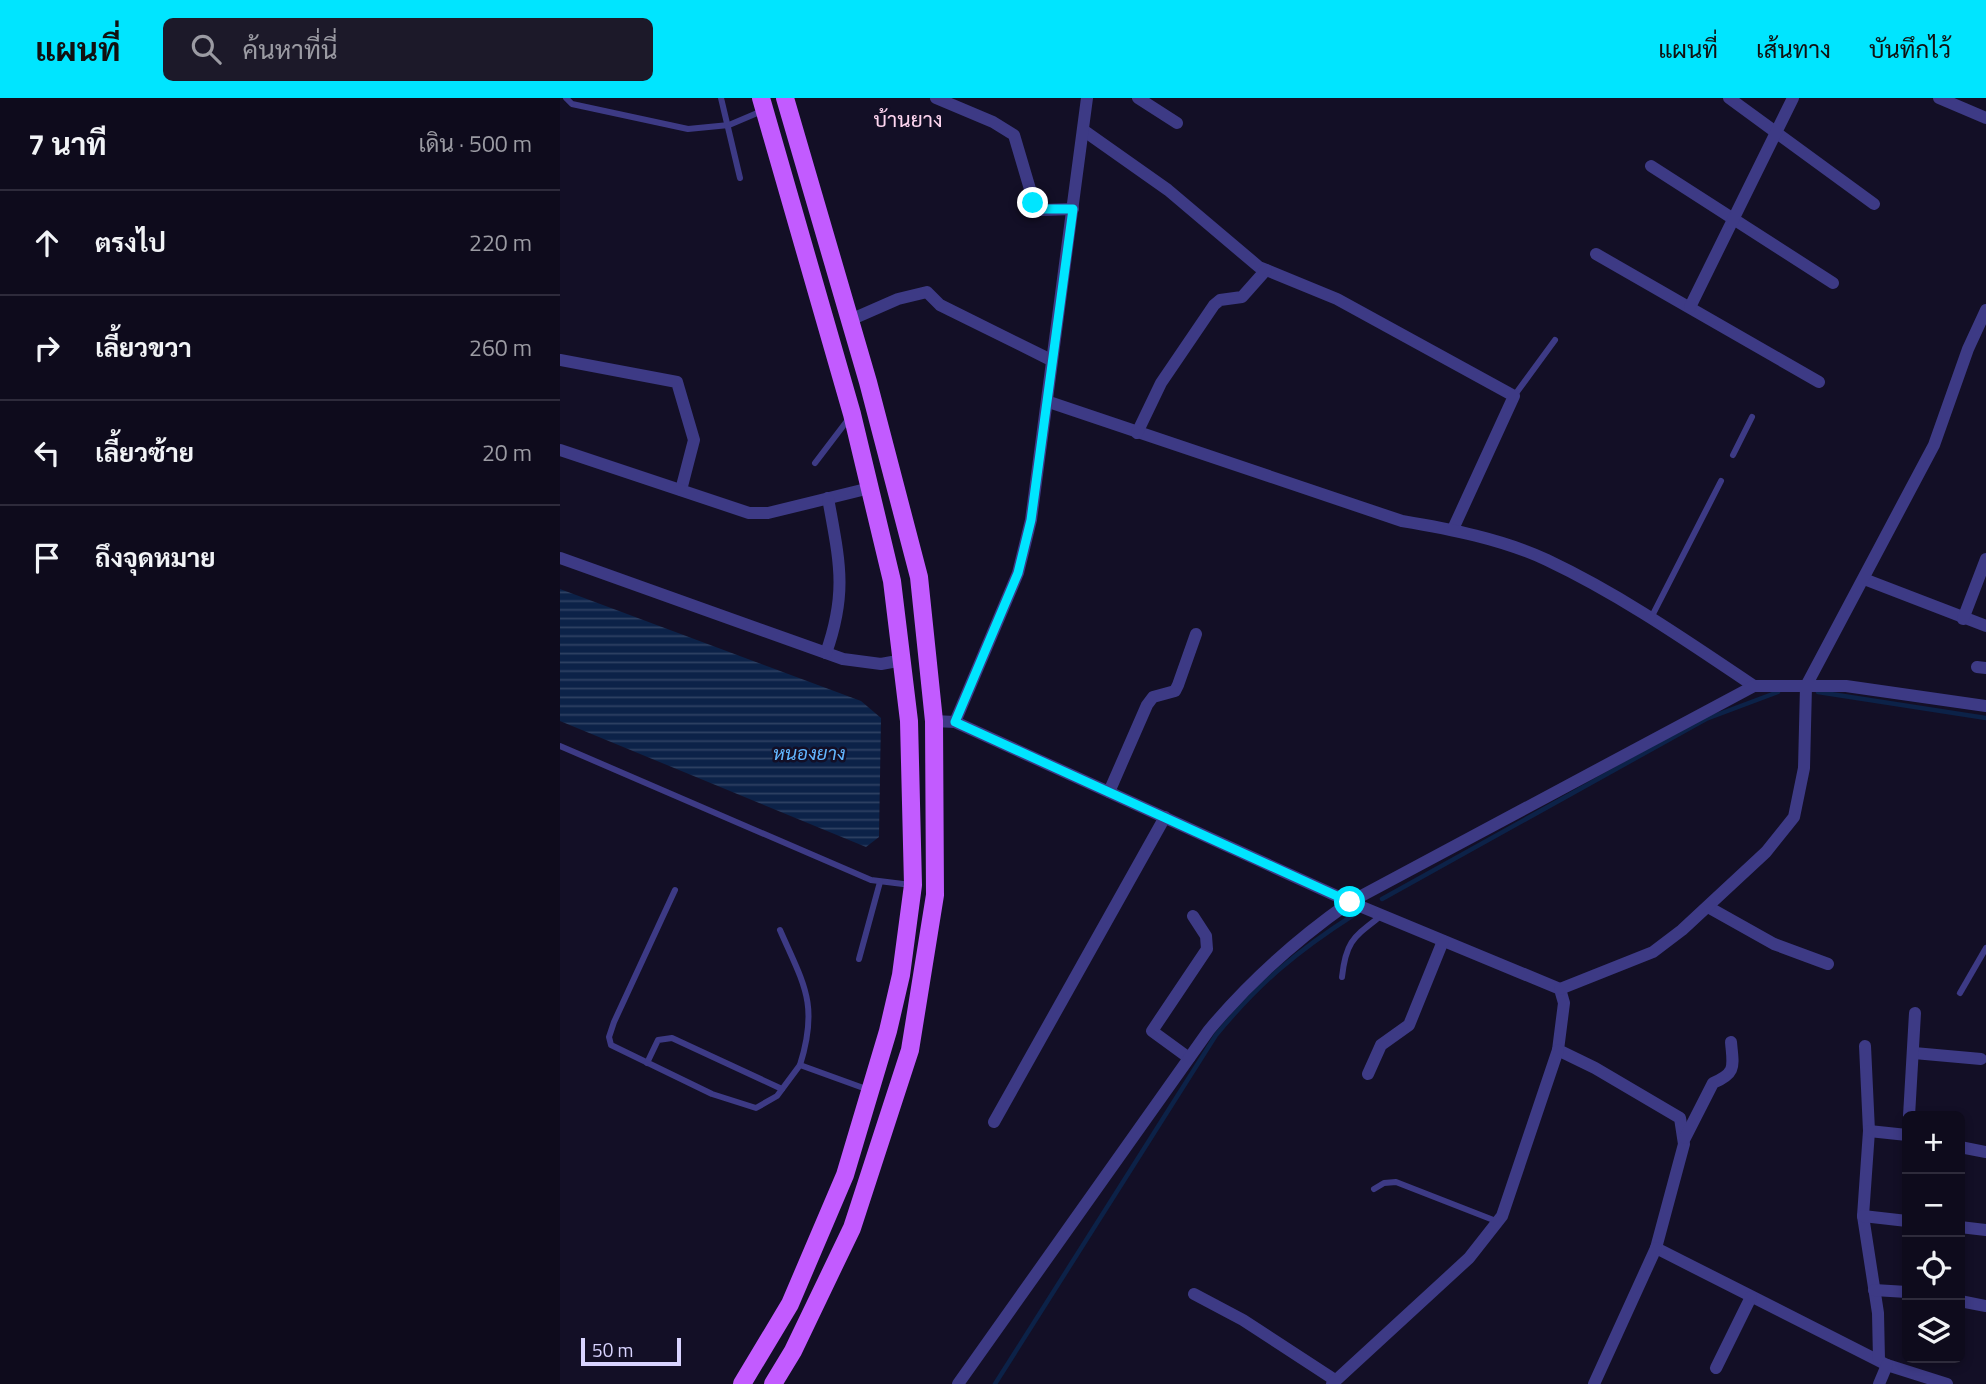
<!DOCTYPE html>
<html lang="th">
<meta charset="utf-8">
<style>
body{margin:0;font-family:"Titillium Web",Sarabun,sans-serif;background:#1c1929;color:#f1f3f6}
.controls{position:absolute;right:21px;bottom:21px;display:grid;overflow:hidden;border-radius:10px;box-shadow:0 4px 10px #0003}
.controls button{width:63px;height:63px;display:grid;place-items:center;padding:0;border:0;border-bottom:2px solid #2e2b3b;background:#0e0b1c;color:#f1f3f6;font:35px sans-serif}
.scale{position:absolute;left:21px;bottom:18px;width:100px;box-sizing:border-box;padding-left:7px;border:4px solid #d9d4ff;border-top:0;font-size:19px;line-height:24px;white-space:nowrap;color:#d9d4ff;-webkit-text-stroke:5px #130f26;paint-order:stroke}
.stop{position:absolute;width:21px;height:21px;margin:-16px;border:5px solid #00e5ff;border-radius:50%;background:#fff}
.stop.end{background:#00e5ff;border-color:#fff;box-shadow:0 2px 7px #0008}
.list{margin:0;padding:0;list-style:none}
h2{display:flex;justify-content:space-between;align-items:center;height:91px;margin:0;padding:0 28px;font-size:30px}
h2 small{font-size:23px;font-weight:400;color:#9b9ba3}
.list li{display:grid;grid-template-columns:46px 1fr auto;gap:21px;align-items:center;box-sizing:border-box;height:105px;padding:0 28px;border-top:2px solid #2e2b3b}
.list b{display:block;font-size:26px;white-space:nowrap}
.list em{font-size:23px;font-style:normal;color:#9b9ba3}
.icon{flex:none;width:38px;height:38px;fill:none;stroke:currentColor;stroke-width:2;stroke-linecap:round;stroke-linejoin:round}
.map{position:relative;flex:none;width:1426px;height:1286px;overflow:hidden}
header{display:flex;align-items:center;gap:42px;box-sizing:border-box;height:98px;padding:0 35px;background:#00e5ff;color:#111}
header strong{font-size:33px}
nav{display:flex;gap:38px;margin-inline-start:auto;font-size:24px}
.search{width:490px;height:63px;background:#1c1929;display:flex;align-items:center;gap:18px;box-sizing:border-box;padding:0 24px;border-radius:10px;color:#9b9ba3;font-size:26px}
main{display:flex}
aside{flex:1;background:#0e0b1c}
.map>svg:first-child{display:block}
.water{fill:url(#water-rules)}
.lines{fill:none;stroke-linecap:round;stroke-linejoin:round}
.stream{stroke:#0c2248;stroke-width:4.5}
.lane{stroke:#3d3a85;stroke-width:6}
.street{stroke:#3d3a85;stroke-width:12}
.primary{stroke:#c25bff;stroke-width:18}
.route{stroke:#00e5ff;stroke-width:9}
.labels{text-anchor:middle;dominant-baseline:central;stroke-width:5;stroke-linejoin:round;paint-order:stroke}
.water-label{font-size:19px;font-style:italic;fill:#62b6ff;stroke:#130f26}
.quarter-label{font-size:21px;fill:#ffd6f0;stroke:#130f26}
</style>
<header>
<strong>แผนที่</strong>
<div class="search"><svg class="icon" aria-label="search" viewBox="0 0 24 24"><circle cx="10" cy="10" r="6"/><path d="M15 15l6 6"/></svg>ค้นหาที่นี่</div>
<nav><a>แผนที่</a><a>เส้นทาง</a><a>บันทึกไว้</a></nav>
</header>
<main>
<aside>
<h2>7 นาที<small>เดิน · 500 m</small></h2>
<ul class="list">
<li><svg class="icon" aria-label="ahead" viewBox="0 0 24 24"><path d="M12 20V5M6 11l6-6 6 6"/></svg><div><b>ตรงไป</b></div><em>220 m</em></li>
<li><svg class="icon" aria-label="right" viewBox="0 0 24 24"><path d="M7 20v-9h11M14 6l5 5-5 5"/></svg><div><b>เลี้ยวขวา</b></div><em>260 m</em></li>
<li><svg class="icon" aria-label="left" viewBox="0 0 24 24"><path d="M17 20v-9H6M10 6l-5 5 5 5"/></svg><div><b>เลี้ยวซ้าย</b></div><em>20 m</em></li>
<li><svg class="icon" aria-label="arrive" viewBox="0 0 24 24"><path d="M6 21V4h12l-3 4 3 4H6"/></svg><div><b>ถึงจุดหมาย</b></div></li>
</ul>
</aside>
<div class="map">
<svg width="1426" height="1286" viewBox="0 0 1426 1286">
<defs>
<pattern id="water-rules" width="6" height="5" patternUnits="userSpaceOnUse" patternTransform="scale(1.75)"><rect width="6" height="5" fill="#0c2248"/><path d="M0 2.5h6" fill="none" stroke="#2f4163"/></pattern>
</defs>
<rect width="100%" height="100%" fill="#130f26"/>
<polygon class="water" points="0,491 301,603 321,620 319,739 306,749 0,623"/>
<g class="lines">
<g class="stream">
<polyline points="1258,594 1426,620"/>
<polyline points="822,801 1146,621 1218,594"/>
<path d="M435,1286L656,937C700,884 737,853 795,816"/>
</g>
<g class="lane">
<polyline points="6,0 12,6 128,31 169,27 202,13"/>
<polyline points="161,0 180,80"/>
<polyline points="954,298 995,242"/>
<polyline points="1173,357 1192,319"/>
<polyline points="255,365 290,319"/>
<polyline points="1091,520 1161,383"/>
<polyline points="0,648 311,782 351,787"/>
<polyline points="115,792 54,924 49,939 51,947 152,996 196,1010 217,998 240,967"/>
<path d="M220,832C244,887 259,906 240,967L309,992"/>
<polyline points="299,861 320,784"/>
<path d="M782,879C786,842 794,839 822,817"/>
<polyline points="1400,895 1426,850"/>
<polyline points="87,965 98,942 112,940 222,991"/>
<polyline points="814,1091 824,1085 836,1084 936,1123"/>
</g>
<g class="street">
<polyline points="376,0 433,24 454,37 475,108 482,112 513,111"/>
<polyline points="578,0 617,25"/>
<polyline points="1169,0 1314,106"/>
<polyline points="1379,0 1426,20"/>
<polyline points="523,32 608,92 699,169 777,201 954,298 893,431"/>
<polyline points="1091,68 1273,185"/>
<polyline points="1036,156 1259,284"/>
<polyline points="1130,209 1233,0"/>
<polyline points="290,222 338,201 367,194 380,207 491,262"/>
<polyline points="0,262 117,284 134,342 121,392"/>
<path d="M489,304L842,423C890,431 942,441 987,462C1061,497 1127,543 1194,588"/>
<polyline points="577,335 601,285 654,207 660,202 682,199 706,172"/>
<polyline points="0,352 189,415 208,415 310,390"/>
<polyline points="0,460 283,561 321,566 343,562"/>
<polyline points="1304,481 1426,528"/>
<polyline points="1403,521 1426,461"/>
<path d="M266,555C288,493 279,462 268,400"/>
<polyline points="1417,569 1426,570"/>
<polyline points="374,623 395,624 790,804 1000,891 1004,905 998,952 1035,970 1120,1020 1124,1046 1096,1150 1327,1267 1387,1286"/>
<polyline points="395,624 458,475 471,422 527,0"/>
<polyline points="549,694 587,607 593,599 615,593 618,587 636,536"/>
<polyline points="1148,809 1214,846 1268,866"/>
<polyline points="1000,891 1093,854 1122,832 1206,754 1234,719 1244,670 1246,588 1374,347 1408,251 1426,212"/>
<polyline points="1305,948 1309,1033 1303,1118 1318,1215 1319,1262"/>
<polyline points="1354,955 1421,961"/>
<polyline points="629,960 592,933 647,851 646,838 633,818"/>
<polyline points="808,976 821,947 849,927 883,843"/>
<polyline points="1349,1018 1355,915"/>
<polyline points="434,1024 605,719"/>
<polyline points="1309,1033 1347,1037"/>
<path d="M1125,1040L1153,985C1177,975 1173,968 1171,944"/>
<polyline points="1400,1049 1426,1054"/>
<polyline points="1303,1118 1347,1123"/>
<polyline points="1400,1129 1426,1132"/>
<polyline points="1314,1192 1347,1194"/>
<polyline points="634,1196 683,1222 775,1282"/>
<polyline points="1400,1203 1426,1208"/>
<polyline points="1156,1270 1191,1199"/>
<path d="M398,1286L649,932C691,882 737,841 790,804L1194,588H1286L1426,608"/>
<polyline points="772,1286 909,1160 942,1118 998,952"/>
<polyline points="1034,1286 1096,1150"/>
<polyline points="1319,1286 1327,1267"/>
</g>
<g class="primary">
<polyline points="182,1286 230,1206 285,1077 328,933 341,877 353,787 349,623 332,483 292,316 201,0"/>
<polyline points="213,1286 233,1253 292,1130 350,952 375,797 374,623 359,479 308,284 225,0"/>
</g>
</g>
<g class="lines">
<polyline class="route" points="473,105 482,111 513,111 471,422 458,475 395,624 790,804"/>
</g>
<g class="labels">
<g class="water-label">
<text x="249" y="654">หนองยาง</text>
</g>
<g class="quarter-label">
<text x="348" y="21">บ้านยาง</text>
</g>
</g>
</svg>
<div class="controls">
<button>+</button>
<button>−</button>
<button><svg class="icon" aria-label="locate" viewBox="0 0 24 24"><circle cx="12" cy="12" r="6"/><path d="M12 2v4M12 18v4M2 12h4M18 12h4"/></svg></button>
<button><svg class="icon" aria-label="layers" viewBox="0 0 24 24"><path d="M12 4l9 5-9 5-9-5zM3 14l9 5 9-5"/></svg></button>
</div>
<div class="scale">50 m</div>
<div class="stop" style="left:790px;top:804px"></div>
<div class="stop end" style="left:473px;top:105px"></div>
</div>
</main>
